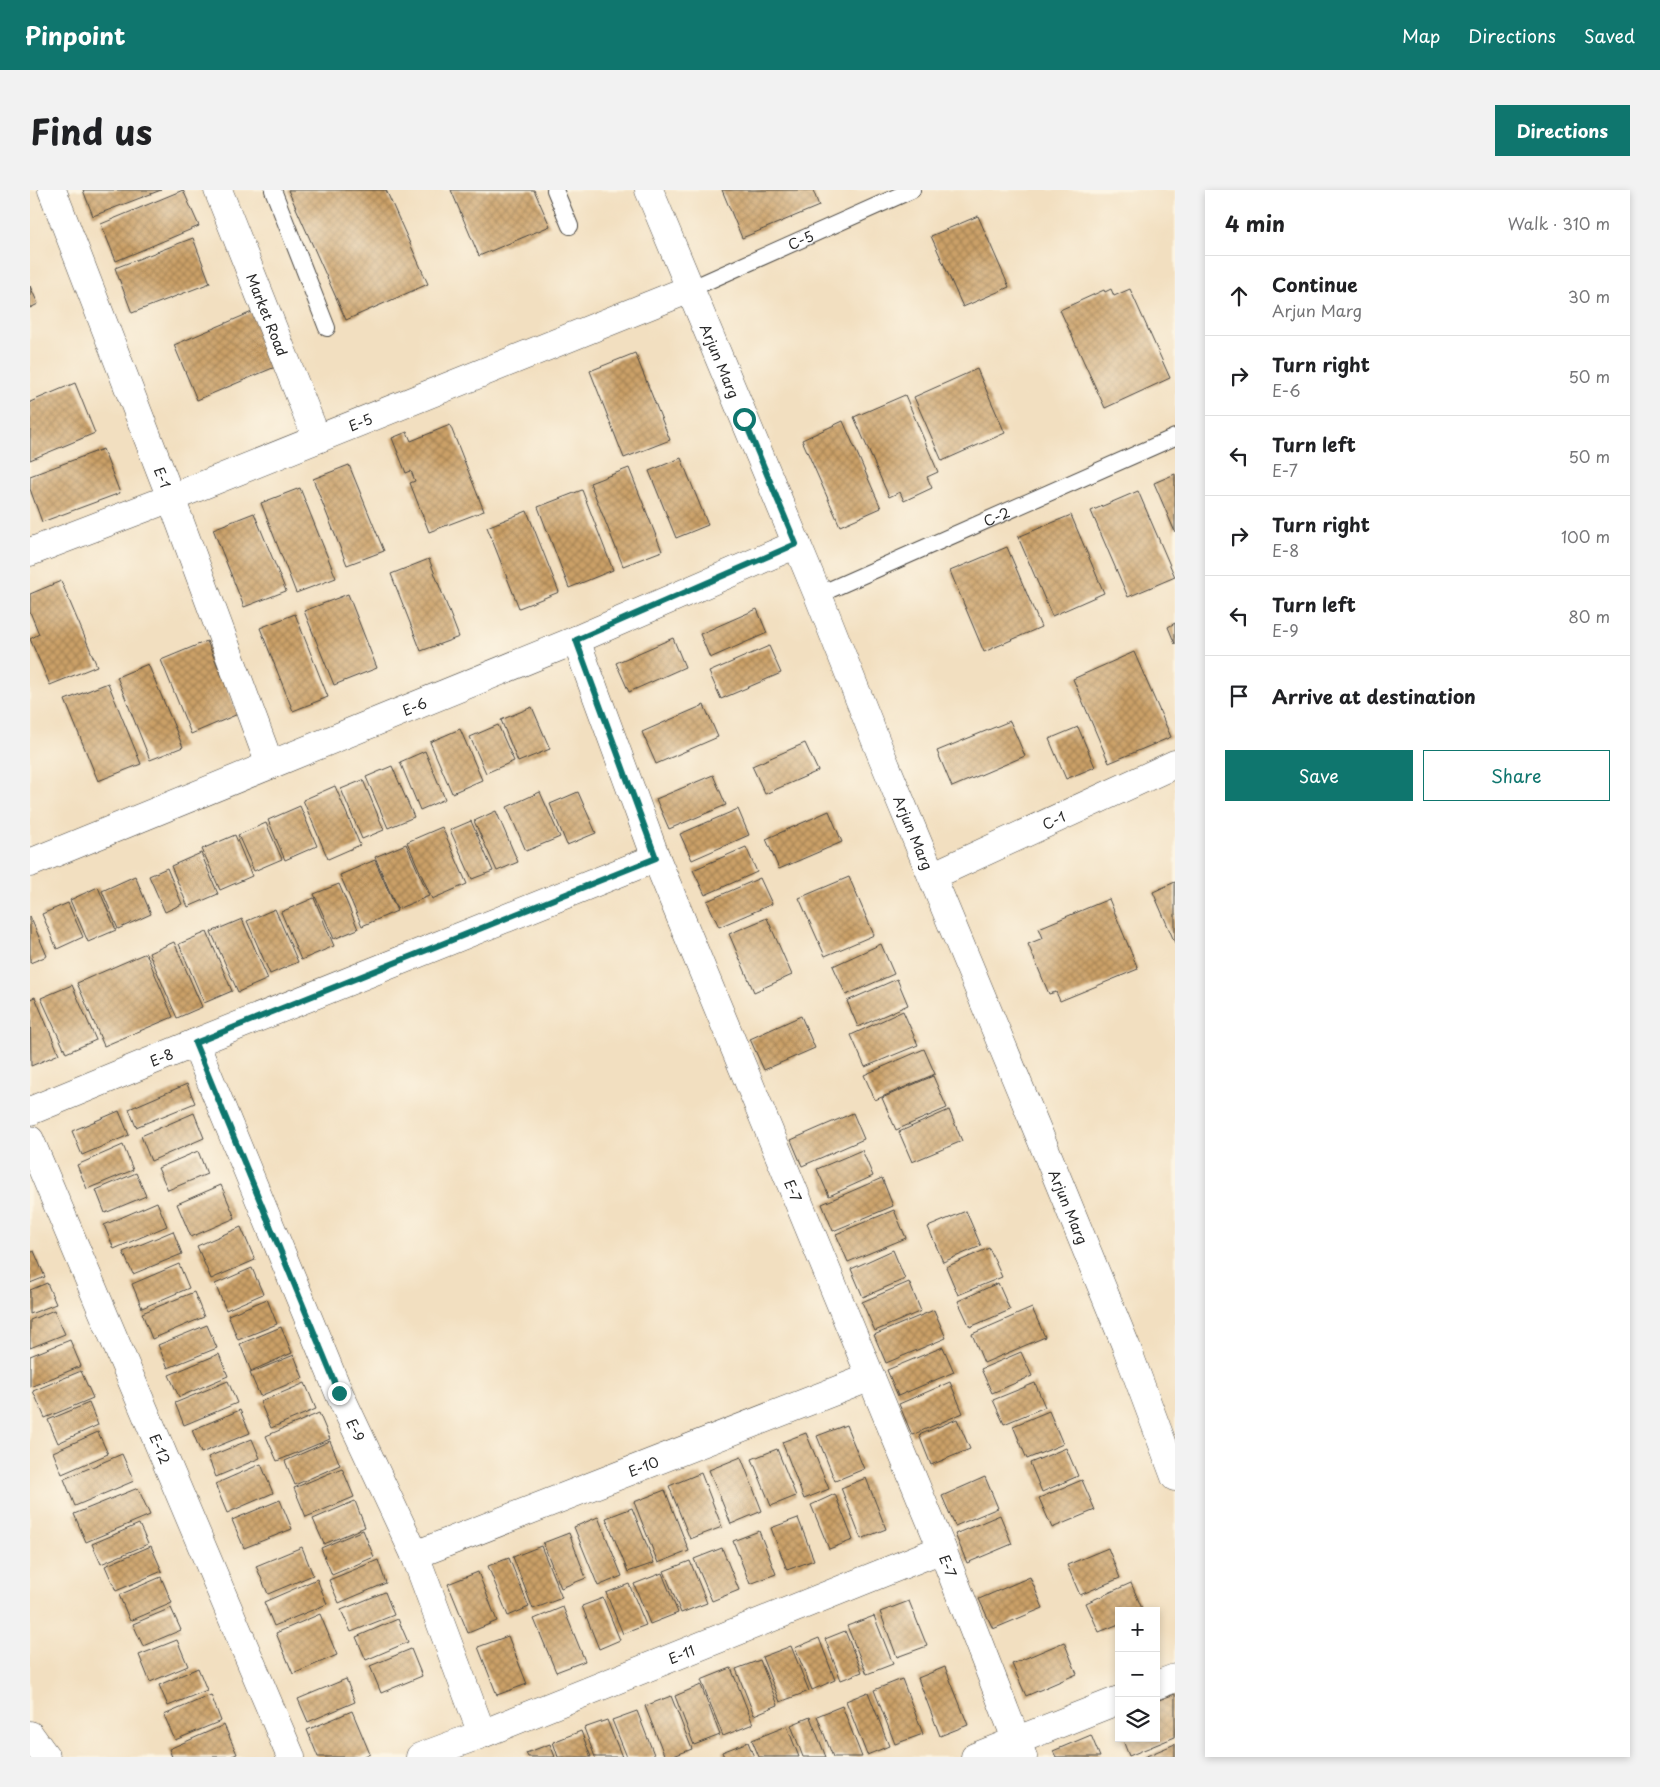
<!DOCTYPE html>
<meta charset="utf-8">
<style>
body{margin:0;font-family:"Playpen Sans",sans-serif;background:#f2f2f2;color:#202124}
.controls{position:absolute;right:15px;bottom:15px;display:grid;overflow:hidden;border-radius:0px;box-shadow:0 2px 8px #0003}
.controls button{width:45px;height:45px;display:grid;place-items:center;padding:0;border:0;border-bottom:1px solid #e0e0e0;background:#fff;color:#202124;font:25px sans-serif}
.stop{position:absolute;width:15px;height:15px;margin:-11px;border:4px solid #0f766e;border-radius:50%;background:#fff}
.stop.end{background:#0f766e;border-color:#fff;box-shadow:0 1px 5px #0008}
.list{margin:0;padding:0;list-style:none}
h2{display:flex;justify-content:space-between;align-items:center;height:65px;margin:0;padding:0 20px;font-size:21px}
h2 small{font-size:16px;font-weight:400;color:#757577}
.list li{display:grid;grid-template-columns:32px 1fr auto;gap:15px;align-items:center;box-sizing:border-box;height:80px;padding:0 20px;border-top:1px solid #e0e0e0}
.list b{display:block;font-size:19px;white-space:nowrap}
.list p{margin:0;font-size:16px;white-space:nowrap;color:#757577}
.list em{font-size:16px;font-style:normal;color:#757577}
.actions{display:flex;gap:10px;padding:15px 20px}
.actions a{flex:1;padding:11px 0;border:1px solid #0f766e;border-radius:0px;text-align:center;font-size:18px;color:#0f766e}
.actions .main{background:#0f766e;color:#fff}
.icon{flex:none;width:28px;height:28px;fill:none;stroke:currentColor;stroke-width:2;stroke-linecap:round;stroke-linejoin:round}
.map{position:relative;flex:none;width:1145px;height:1567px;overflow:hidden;border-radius:0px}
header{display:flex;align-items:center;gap:30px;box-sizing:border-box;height:70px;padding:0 25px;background:#0f766e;color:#fff}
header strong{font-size:24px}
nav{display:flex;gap:28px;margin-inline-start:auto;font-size:18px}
.intro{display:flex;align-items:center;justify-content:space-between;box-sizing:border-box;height:120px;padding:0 30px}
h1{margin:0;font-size:35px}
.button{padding:12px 22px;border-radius:0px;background:#0f766e;color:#fff;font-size:18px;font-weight:700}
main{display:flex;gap:30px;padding:0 30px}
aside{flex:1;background:#fff;border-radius:0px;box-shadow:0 2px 8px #0003}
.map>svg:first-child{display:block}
.building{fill:url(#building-cross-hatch)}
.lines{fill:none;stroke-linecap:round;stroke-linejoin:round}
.lane-casing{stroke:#494641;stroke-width:18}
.street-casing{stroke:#494641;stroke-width:29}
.secondary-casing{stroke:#494641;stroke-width:29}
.lane{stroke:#fff;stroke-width:16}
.street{stroke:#fff;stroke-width:28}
.secondary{stroke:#fff;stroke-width:28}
.route{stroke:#0f766e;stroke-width:6}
.labels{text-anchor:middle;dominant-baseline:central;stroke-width:5;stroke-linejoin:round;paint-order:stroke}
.street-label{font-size:14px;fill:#2b2b2b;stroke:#fcf5e5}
</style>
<header>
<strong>Pinpoint</strong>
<nav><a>Map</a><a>Directions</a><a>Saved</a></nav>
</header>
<div class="intro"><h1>Find us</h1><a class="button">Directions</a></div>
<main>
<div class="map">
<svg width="1145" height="1567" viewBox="0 0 1145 1567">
<defs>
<pattern id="building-cross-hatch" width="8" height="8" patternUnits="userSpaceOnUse" patternTransform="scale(1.25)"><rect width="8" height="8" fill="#cba067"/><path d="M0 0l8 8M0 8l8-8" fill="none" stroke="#a58355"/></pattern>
</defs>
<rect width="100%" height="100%" fill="#fcf5e5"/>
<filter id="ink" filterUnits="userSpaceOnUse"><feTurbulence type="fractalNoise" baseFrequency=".02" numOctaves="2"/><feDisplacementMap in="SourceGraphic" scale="10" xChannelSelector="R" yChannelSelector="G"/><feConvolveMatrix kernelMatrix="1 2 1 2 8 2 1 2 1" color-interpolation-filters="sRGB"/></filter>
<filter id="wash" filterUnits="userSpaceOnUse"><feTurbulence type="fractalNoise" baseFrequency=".0096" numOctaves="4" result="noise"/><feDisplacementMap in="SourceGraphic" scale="20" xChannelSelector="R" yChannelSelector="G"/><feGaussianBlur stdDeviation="1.12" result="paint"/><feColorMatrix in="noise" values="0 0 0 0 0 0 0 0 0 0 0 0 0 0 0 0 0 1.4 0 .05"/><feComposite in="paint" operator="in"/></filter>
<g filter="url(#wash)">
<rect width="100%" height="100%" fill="#f2dfc0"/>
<g id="blocks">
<g class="building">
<polygon points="53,0 131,0 63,26"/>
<polygon points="153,0 169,36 86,71 71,34"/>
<polygon points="258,0 356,0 398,94 316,130"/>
<polygon points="421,0 504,0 520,36 449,66"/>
<polygon points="692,0 783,0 789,16 712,48"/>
<polygon points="948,26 979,97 933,117 901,46"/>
<polygon points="163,48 180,93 102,123 85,78"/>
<polygon points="0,96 8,114 0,118"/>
<polygon points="1081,99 1084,106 1100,99 1140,188 1075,218 1030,120 1074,100 1075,102"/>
<polygon points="222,122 245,177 167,210 144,155"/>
<polygon points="605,163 640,250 594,268 560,181"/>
<polygon points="947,179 975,243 912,271 884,207"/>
<polygon points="45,193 65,243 0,270 0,212"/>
<polygon points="875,205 908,282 897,287 902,298 874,311 870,302 859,307 824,227"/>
<polygon points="813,231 851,318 810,336 772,250"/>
<polygon points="420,235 454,321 399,342 380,293 385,291 381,281 376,283 362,248 377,242 381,251"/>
<polygon points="73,259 90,303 12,332 0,299 0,286"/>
<polygon points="651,268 678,335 646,348 619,281"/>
<polygon points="319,275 354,361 317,375 283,289"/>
<polygon points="599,278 632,361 593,376 560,293"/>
<polygon points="1145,284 1145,342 1124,293"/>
<polygon points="270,298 306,388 266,403 231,313"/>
<polygon points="552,300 583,380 539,398 508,317"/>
<polygon points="1108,301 1145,387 1098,407 1061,321"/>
<polygon points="497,321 529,402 489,418 457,337"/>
<polygon points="224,323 256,401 214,417 183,339"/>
<polygon points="1041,325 1074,403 1022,426 988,347"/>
<polygon points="977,357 1011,437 954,462 920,381"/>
<polygon points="399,369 429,447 391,461 361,384"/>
<polygon points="31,391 67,476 20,495 0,449 9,444 0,422 0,404"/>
<polygon points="318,404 347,478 304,495 274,421"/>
<polygon points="727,419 737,443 680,468 670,444"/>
<polygon points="265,424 298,507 263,521 230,438"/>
<polygon points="1145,433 1145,454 1138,437"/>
<polygon points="643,448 655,477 599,502 586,473"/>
<polygon points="177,451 208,524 161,544 131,470"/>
<polygon points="739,456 751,483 691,509 679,482"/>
<polygon points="1104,462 1141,547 1079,573 1043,489"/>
<polygon points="118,474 153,557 120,570 87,487"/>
<polygon points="78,493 111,574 68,591 35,510"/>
<polygon points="674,515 688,547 626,574 612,542"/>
<polygon points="502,517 520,559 488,572 471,530"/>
<polygon points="980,531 995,566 922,597 907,561"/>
<polygon points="468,535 484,571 456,583 440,547"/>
<polygon points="1048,537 1065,577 1036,589 1019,549"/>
<polygon points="430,539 452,590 422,603 400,552"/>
<polygon points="775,553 788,581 735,604 722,576"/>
<polygon points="395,561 415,609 390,620 370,572"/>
<polygon points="362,576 384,627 358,638 336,587"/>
<polygon points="683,585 696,615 639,639 626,609"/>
<polygon points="333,590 354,640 332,649 311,599"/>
<polygon points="305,596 330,655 298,669 273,610"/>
<polygon points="510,602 530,647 496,661 477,617"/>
<polygon points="548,602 566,643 537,655 520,614"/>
<polygon points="270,616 287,656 255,670 238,630"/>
<polygon points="708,619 719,645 662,670 650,644"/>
<polygon points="466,621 488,672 467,681 444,631"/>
<polygon points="799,621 812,652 749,679 736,649"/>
<polygon points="441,631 463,681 442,689 420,640"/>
<polygon points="236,633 252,669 224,681 208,645"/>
<polygon points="412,637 437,694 402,709 377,652"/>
<polygon points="205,645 222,686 190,700 172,659"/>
<polygon points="376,654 399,706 367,719 345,667"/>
<polygon points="716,657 727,682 675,705 663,680"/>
<polygon points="171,663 188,704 158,717 141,676"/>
<polygon points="345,670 367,721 332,736 310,685"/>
<polygon points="137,678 152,714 135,722 119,686"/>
<polygon points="105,686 121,724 88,739 72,701"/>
<polygon points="819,687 844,745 795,766 769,708"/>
<polygon points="730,688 742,714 689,737 677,711"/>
<polygon points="1145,692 1145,753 1123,702"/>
<polygon points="309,694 328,739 304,749 284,704"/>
<polygon points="68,697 86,740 58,752 40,710"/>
<polygon points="284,708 304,756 271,770 251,722"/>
<polygon points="1079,709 1108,779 1030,811 1026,802 1019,804 998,754 1013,748 1009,738"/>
<polygon points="38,713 53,747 27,759 12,724"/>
<polygon points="245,719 268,772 240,784 217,731"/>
<polygon points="0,726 17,766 0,773"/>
<polygon points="737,728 762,785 724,802 699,744"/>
<polygon points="212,729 238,789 208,802 181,742"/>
<polygon points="177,742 202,801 174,813 149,754"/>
<polygon points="144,752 172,817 147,828 119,763"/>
<polygon points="851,754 864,784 816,805 803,776"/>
<polygon points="116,763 143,827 74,856 47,793"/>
<polygon points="867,789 878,815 828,837 817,811"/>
<polygon points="42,795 66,850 36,863 11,808"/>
<polygon points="5,807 29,864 1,876 0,809"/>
<polygon points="873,821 888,855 835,877 821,845"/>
<polygon points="771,826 785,858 734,880 720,849"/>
<polygon points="894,859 905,884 845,910 834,885"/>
<polygon points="903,886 917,918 866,940 852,908"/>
<polygon points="157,894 165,913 106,937 99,919"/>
<polygon points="919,920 932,951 882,972 869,942"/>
<polygon points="89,921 99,945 52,965 42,941"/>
<polygon points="164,923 174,948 121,971 111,946"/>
<polygon points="823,923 834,949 772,976 761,950"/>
<polygon points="93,955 103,980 57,999 47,975"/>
<polygon points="832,960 843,986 799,1006 787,979"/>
<polygon points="168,961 177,984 138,1000 128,978"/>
<polygon points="106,983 116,1006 75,1023 66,1000"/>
<polygon points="852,988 863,1016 803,1041 792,1014"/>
<polygon points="191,995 205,1028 161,1047 147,1014"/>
<polygon points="127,1012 137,1036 84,1059 74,1035"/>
<polygon points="864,1020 876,1048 818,1072 806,1044"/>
<polygon points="936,1021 951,1056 913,1072 898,1037"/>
<polygon points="211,1037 225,1070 181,1089 167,1056"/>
<polygon points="143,1041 152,1064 103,1084 93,1062"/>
<polygon points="959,1058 972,1087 928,1105 916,1077"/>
<polygon points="863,1060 875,1089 833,1107 821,1079"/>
<polygon points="4,1061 15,1087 0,1093 0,1063"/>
<polygon points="149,1074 159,1098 112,1118 102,1094"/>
<polygon points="222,1078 233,1104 196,1120 185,1094"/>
<polygon points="879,1092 891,1121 845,1141 832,1112"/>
<polygon points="17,1093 26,1114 0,1124 0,1100"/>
<polygon points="968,1093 980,1120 940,1137 928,1111"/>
<polygon points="164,1102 174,1127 122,1149 112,1123"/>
<polygon points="237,1109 247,1134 208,1150 198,1125"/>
<polygon points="1002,1118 1015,1147 954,1173 942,1144"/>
<polygon points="24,1120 35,1144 0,1158 0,1130"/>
<polygon points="904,1120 916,1148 856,1173 844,1145"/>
<polygon points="177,1135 187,1158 138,1178 128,1155"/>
<polygon points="251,1137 262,1163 221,1181 210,1154"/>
<polygon points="40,1150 51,1176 0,1197 0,1166"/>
<polygon points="913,1157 924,1182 868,1206 857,1180"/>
<polygon points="991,1162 1002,1186 962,1203 951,1179"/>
<polygon points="189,1164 198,1186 149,1207 139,1185"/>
<polygon points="264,1165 273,1188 230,1206 220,1183"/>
<polygon points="51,1181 63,1208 15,1228 3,1201"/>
<polygon points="198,1191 207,1213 154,1235 145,1213"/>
<polygon points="920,1192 933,1223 882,1245 869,1214"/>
<polygon points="275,1193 286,1219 241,1238 230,1212"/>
<polygon points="1005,1193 1015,1217 974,1234 963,1210"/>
<polygon points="59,1213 68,1235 28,1253 18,1230"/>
<polygon points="210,1220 220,1243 171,1263 162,1240"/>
<polygon points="1019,1221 1033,1254 997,1269 983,1236"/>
<polygon points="289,1223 300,1249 247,1271 236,1246"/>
<polygon points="927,1229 940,1259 901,1275 889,1245"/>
<polygon points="816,1235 834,1279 805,1291 787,1246"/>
<polygon points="68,1242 78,1264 32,1284 23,1262"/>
<polygon points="776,1243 799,1299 774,1309 752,1252"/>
<polygon points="222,1249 230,1268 186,1287 178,1267"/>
<polygon points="300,1251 310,1275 265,1295 255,1271"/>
<polygon points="1036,1258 1048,1286 1012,1302 1000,1273"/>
<polygon points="747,1259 766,1306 741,1316 722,1269"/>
<polygon points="92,1264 104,1291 45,1316 34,1289"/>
<polygon points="711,1267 732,1321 701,1334 679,1280"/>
<polygon points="231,1274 243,1303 197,1323 185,1294"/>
<polygon points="312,1278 324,1307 276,1327 264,1298"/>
<polygon points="671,1283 692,1337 660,1349 639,1296"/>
<polygon points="955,1287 968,1318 925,1336 912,1306"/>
<polygon points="836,1288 856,1339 831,1349 811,1298"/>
<polygon points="1052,1290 1065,1320 1022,1338 1009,1308"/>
<polygon points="108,1298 120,1325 56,1352 44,1324"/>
<polygon points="635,1300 659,1361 628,1373 604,1312"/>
<polygon points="805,1304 823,1350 799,1359 781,1315"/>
<polygon points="250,1310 262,1339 214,1358 202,1330"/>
<polygon points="325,1311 335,1337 294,1354 283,1329"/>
<polygon points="602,1318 624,1373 598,1382 576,1328"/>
<polygon points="970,1325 982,1354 937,1373 925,1344"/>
<polygon points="568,1327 592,1386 568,1396 544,1337"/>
<polygon points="768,1328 784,1370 757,1380 741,1338"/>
<polygon points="109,1334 118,1354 71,1374 62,1354"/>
<polygon points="333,1340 344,1367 302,1385 291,1358"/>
<polygon points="729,1341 746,1384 720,1394 703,1351"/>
<polygon points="539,1343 556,1388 531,1398 513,1353"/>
<polygon points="121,1356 132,1381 86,1401 75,1376"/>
<polygon points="511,1356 532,1408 503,1419 483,1367"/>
<polygon points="272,1357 283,1385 238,1404 226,1376"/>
<polygon points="692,1358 709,1400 682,1411 664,1369"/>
<polygon points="1078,1358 1090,1388 1050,1405 1037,1375"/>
<polygon points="479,1368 499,1417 478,1426 458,1376"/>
<polygon points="348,1370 356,1393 309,1413 299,1390"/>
<polygon points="660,1371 677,1413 651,1423 634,1381"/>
<polygon points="448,1382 467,1431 438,1443 418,1394"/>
<polygon points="632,1383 648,1423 620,1434 604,1394"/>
<polygon points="131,1387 142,1413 100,1431 89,1405"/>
<polygon points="1000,1387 1013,1418 963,1439 949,1409"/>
<polygon points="287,1389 297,1414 244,1436 234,1412"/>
<polygon points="1101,1393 1113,1421 1089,1421 1089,1434 1069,1442 1056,1413"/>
<polygon points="599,1394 616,1435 593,1444 576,1403"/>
<polygon points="355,1402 364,1425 321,1442 311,1420"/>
<polygon points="573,1408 590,1450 569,1459 552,1416"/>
<polygon points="879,1411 897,1456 867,1467 850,1422"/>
<polygon points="533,1417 555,1471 526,1482 504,1429"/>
<polygon points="141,1418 151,1440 113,1456 103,1434"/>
<polygon points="290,1424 307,1465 263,1484 246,1443"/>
<polygon points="844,1426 863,1474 837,1484 817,1436"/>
<polygon points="368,1429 378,1452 336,1470 326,1447"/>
<polygon points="815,1441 832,1482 811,1490 795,1449"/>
<polygon points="478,1446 497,1494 467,1505 448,1457"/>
<polygon points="789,1448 805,1490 782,1500 765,1458"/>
<polygon points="147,1450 158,1476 120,1492 109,1465"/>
<polygon points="1034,1452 1047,1484 996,1506 982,1474"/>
<polygon points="761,1456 779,1501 750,1512 732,1467"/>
<polygon points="381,1459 392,1486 351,1503 340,1476"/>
<polygon points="730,1470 748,1515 724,1525 706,1479"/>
<polygon points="915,1477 938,1535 910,1546 888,1488"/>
<polygon points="168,1478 177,1500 138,1516 129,1495"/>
<polygon points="701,1478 723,1534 693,1546 671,1490"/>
<polygon points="316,1489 325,1512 278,1532 268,1509"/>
<polygon points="872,1489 893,1544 865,1554 844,1500"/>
<polygon points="671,1495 690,1545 664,1555 645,1506"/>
<polygon points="838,1502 859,1556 837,1565 816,1511"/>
<polygon points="1145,1504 1145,1547 1099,1566 1092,1548 1126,1548 1126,1511"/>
<polygon points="181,1505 191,1531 145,1550 134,1525"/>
<polygon points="641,1506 662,1559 641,1567 635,1567 615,1516"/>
<polygon points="812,1516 832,1567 803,1567 787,1526"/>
<polygon points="322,1521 340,1564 332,1567 288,1567 277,1540"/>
<polygon points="607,1521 625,1567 597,1567 582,1530"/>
<polygon points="780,1527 796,1567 773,1567 761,1535"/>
<polygon points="577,1530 592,1567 565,1567 554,1538"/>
<polygon points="194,1535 207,1564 200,1567 142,1567 139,1559"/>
<polygon points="757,1536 769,1567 729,1567 722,1550"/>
<polygon points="551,1541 561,1567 528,1567 523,1552"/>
<polygon points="1061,1545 1070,1567 1026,1567 1023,1561"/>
<polygon points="718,1552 724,1567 694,1567 692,1562"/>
<polygon points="520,1554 525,1567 498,1567 496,1563"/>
<polygon points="1145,1554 1145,1567 1114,1567"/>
</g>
</g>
</g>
<g filter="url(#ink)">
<use href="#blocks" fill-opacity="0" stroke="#494641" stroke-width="1"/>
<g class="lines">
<g class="lane-casing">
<g id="lane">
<polyline points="243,0 297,138"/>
<polyline points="525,0 540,36"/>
<path id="s1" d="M660,99L882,0"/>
<path id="s2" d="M788,405L1145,247"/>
</g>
</g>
<g class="street-casing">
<g id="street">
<path id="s3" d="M22,0L141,308L240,575"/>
<path id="s4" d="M188,0L287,249"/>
<path id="s5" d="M619,0L788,405L851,564L1016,961L1096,1156L1145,1287"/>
<path id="s6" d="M0,362L141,308L660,99"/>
<path id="s7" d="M546,450L626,668L912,1359L993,1567"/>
<path id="s8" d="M0,673L546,450L767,354"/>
<path id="s9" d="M902,686L1145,574"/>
<path id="s10" d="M165,853L309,1203L385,1365L452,1544"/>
<path id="s11" d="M0,921L165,853L626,668"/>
<path id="s12" d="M0,950L261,1567"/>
<path id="s13" d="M385,1365L841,1187"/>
<polyline points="1126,1495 1145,1488"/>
<path id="s14" d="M390,1567L452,1544L912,1359"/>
<polyline points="945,1567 1089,1510"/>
</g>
</g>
<g class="secondary-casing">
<polyline id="secondary" points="0,1545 16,1567"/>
</g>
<use href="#lane" class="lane"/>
<use href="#street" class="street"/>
<use href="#secondary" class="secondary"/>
</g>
</g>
<g class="lines" filter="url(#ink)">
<polyline class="route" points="309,1203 165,853 626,668 546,450 766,354 714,229"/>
</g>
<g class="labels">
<g class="street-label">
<text stroke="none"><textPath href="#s1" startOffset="121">C-5</textPath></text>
<text stroke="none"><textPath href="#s4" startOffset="134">Market Road</textPath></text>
<text stroke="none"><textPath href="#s5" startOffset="185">Arjun Marg</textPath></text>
<text stroke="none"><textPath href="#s6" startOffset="355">E-5</textPath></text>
<text stroke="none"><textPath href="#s3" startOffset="308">E-1</textPath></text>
<text stroke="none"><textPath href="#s2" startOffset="195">C-2</textPath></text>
<text stroke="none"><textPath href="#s8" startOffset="415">E-6</textPath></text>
<text stroke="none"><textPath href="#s9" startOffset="134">C-1</textPath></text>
<text stroke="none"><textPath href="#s5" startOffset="695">Arjun Marg</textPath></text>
<text stroke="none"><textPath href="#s11" startOffset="142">E-8</textPath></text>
<text stroke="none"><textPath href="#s7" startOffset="592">E-7</textPath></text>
<text stroke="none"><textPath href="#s5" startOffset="1100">Arjun Marg</textPath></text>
<text stroke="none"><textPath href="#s10" startOffset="419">E-9</textPath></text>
<text stroke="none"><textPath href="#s12" startOffset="335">E-12</textPath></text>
<text stroke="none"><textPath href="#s13" startOffset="245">E-10</textPath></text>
<text stroke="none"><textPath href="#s7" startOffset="998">E-7</textPath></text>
<text stroke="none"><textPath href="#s14" startOffset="281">E-11</textPath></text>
</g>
</g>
</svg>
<div class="controls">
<button>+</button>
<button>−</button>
<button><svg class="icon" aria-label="layers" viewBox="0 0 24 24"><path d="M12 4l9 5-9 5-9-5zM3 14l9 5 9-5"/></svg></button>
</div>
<div class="stop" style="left:714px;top:229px"></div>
<div class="stop end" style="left:309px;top:1203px"></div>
</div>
<aside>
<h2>4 min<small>Walk · 310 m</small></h2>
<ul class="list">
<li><svg class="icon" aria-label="ahead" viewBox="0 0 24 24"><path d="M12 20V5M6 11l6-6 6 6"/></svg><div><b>Continue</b><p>Arjun Marg</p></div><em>30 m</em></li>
<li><svg class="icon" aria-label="right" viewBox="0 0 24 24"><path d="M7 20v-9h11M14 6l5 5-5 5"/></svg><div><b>Turn right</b><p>E-6</p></div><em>50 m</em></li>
<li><svg class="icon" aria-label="left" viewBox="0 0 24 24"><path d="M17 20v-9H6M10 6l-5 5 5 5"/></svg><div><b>Turn left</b><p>E-7</p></div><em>50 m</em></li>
<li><svg class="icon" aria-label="right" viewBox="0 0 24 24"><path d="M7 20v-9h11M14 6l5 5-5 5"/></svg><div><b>Turn right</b><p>E-8</p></div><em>100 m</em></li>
<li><svg class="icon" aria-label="left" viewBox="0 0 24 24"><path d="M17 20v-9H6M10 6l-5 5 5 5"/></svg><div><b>Turn left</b><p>E-9</p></div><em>80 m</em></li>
<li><svg class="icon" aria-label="arrive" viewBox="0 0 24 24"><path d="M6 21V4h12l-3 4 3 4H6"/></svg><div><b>Arrive at destination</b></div></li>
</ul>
<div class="actions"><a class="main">Save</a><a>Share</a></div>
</aside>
</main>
